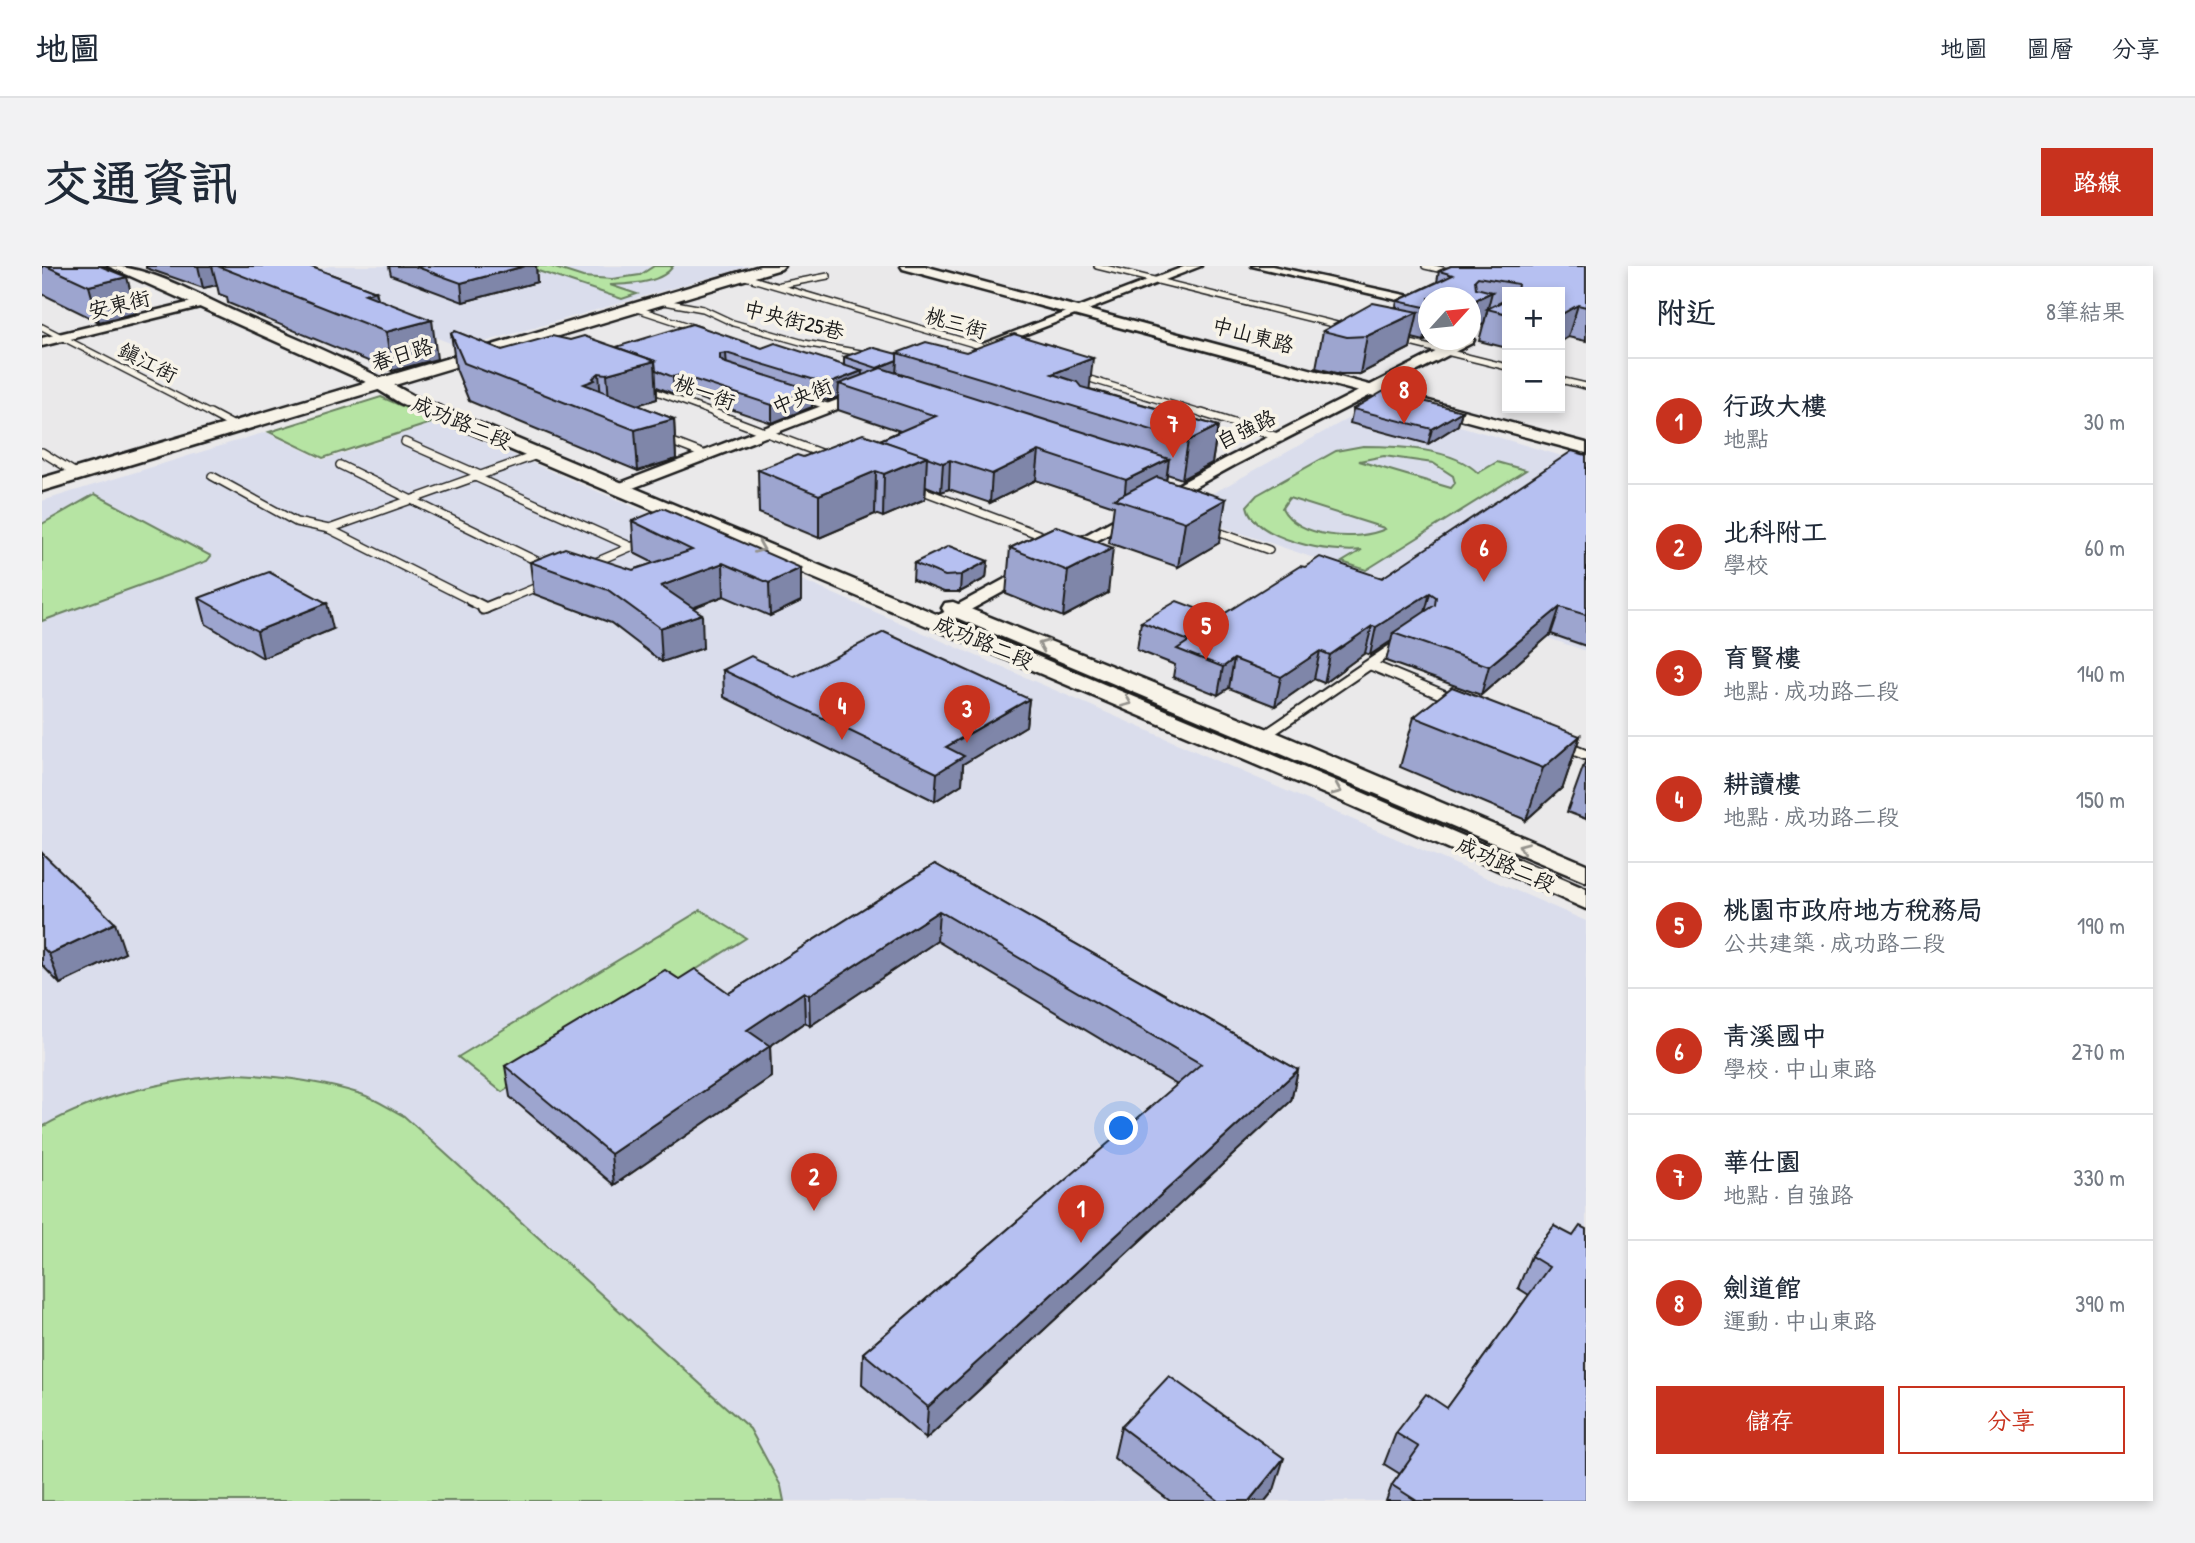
<!DOCTYPE html>
<html lang="zh-TW">
<meta charset="utf-8">
<style>
body{margin:0;font-family:"Patrick Hand","LXGW WenKai TC",sans-serif;background:#f2f2f3;color:#1f2937}
.controls{position:absolute;right:21px;top:21px;display:grid;overflow:hidden;border-radius:0px;box-shadow:0 4px 10px #0003}
.controls button{width:63px;height:63px;display:grid;place-items:center;padding:0;border:0;border-bottom:2px solid #e0e1e3;background:#fff;color:#1f2937;font:35px sans-serif}
.compass{position:absolute;left:1376px;top:21px;width:63px;height:63px;border-radius:50%;background:#fff;box-shadow:0 4px 10px #0003;rotate:63deg}
.you{position:absolute;left:1080px;top:863px;width:24px;height:24px;margin:-18px;border:5px solid #fff;border-radius:50%;background:#1a73e8;box-shadow:0 0 0 10px #1a73e833}
.badge{display:grid;place-items:center;width:46px;height:46px;border-radius:50%;background:#c8321e;color:#fff;font-size:23px;font-weight:700}
.pin{position:absolute;translate:-50% -58px;filter:drop-shadow(0 2px 4px #0008)}
.pin::after{content:'';position:absolute;top:37px;width:24px;height:21px;background:inherit;clip-path:polygon(0 0,100% 0,50% 100%)}
.list{margin:0;padding:0;list-style:none}
h2{display:flex;justify-content:space-between;align-items:center;height:91px;margin:0;padding:0 28px;font-size:30px}
h2 small{font-size:23px;font-weight:400;color:#747a83}
.list li{display:grid;grid-template-columns:46px 1fr auto;gap:21px;align-items:center;box-sizing:border-box;height:126px;padding:0 28px;border-top:2px solid #e0e1e3}
.list b{display:block;font-size:26px;white-space:nowrap}
.list p{margin:0;font-size:23px;white-space:nowrap;color:#747a83}
.list em{font-size:23px;font-style:normal;color:#747a83}
.actions{display:flex;gap:14px;padding:21px 28px}
.actions a{flex:1;padding:16px 0;border:2px solid #c8321e;border-radius:0px;text-align:center;font-size:24px;color:#c8321e}
.actions .main{background:#c8321e;color:#fff}
.map{position:relative;flex:none;width:1544px;height:1235px;overflow:hidden;border-radius:0px}
header{display:flex;align-items:center;gap:42px;box-sizing:border-box;height:98px;padding:0 35px;background:#fff;border-bottom:2px solid #e0e1e3}
header strong{font-size:33px}
nav{display:flex;gap:38px;margin-inline-start:auto;font-size:24px}
.intro{display:flex;align-items:center;justify-content:space-between;box-sizing:border-box;height:168px;padding:0 42px}
h1{margin:0;font-size:49px}
.button{padding:18px 32px;border-radius:0px;background:#c8321e;color:#fff;font-size:24px;font-weight:700}
main{display:flex;gap:42px;padding:0 42px}
aside{flex:1;background:#fff;border-radius:0px;box-shadow:0 4px 10px #0003}
.map>svg:first-child{display:block}
.built{fill:#daddec}
.green{fill:#b6e4a3;stroke:#698060;stroke-width:2;fill-rule:evenodd}
.lines{fill:none;stroke-linecap:round;stroke-linejoin:round}
.service-far2-casing{stroke:#1c1c1c;stroke-width:8}
.service-far1-casing{stroke:#1c1c1c;stroke-width:10}
.service-casing{stroke:#1c1c1c;stroke-width:13}
.minor-casing{stroke:#1c1c1c;stroke-width:5}
.tertiary-casing{stroke:#1c1c1c;stroke-width:5}
.secondary-casing{stroke:#1c1c1c;stroke-width:5}
.service-far2{stroke:#f7f3e8;stroke-width:5}
.service-far1{stroke:#f7f3e8;stroke-width:7}
.service{stroke:#f7f3e8;stroke-width:9}
.minor{fill:#f7f3e8;fill-rule:evenodd}
.tertiary{fill:#f7f3e8;fill-rule:evenodd}
.secondary{fill:#f7f3e8;fill-rule:evenodd}
.wall{fill:#9da5cf;stroke:#1c1c1c;stroke-width:2}
.shaded-wall{fill:#7f86a9;stroke:#1c1c1c;stroke-width:2}
.building{fill:#b6c0f1;stroke:#1c1c1c;stroke-width:2}
.oneway{stroke:#94928c}
.labels{text-anchor:middle;dominant-baseline:central;stroke-width:7;stroke-linejoin:round;paint-order:stroke}
.far-street-label{font-size:21px;fill:#1c1c1c;stroke:#f7f3e8}
</style>
<header>
<strong>地圖</strong>
<nav><a>地圖</a><a>圖層</a><a>分享</a></nav>
</header>
<div class="intro"><h1>交通資訊</h1><a class="button">路線</a></div>
<main>
<div class="map">
<svg width="1544" height="1235" viewBox="0 0 1544 1235">
<rect width="100%" height="100%" fill="#eae9ea"/>
<filter id="ink" filterUnits="userSpaceOnUse"><feTurbulence type="fractalNoise" baseFrequency=".0143" numOctaves="2"/><feDisplacementMap in="SourceGraphic" scale="14" xChannelSelector="R" yChannelSelector="G"/><feConvolveMatrix kernelMatrix="1 2 1 2 8 2 1 2 1" color-interpolation-filters="sRGB"/></filter>
<g filter="url(#ink)">
<g class="built">
<polygon points="288,0 708,0 421,82 242,12"/>
<polygon points="1336,136 1544,197 1544,385 1137,246"/>
<polygon points="396,156 1544,655 1544,1235 0,1235 0,235 224,166 281,194"/>
</g>
<g class="green">
<path d="M481,0H507L541,11L570,13L598,9L612,0H631C620,18 587,18 568,19L595,28L580,33Z"/>
<polygon points="339,131 395,155 281,192 227,166"/>
<path d="M1321,180C1355,180 1411,182 1436,207L1455,196L1484,204L1324,304L1300,296L1320,284C1290,288 1212,274 1205,240L1215,229L1294,185ZM1342,190L1391,197L1411,210L1413,217L1409,222L1317,195ZM1247,232L1342,262L1343,263C1316,276 1255,272 1240,242Z"/>
<polygon points="53,228 169,290 165,295 0,355 0,258"/>
<polygon points="659,644 704,672 460,826 416,791"/>
<path d="M196,808C238,810 278,815 319,828C334,833 348,843 362,850L708,1163L739,1220L742,1235H0V861C60,827 128,814 196,808Z"/>
</g>
<g class="lines">
<g class="service-far2-casing">
<g id="service-far2">
<polyline points="1055,0 1303,61"/>
<polyline points="1383,0 1414,7"/>
<polyline points="700,10 952,84"/>
<polyline points="738,19 786,10"/>
<polyline points="617,35 661,43 691,57 762,77 830,89"/>
<polyline points="592,42 659,64"/>
<polyline points="0,61 171,149"/>
<polyline points="1356,74 1465,101"/>
<polyline points="1035,109 1165,149"/>
<polyline points="1518,114 1544,120"/>
<polyline points="604,122 677,149"/>
<polyline points="759,132 788,141"/>
</g>
</g>
<g class="service-far1-casing">
<g id="service-far1">
<polyline points="168,147 196,162"/>
<polyline points="672,147 786,190"/>
<polyline points="1160,147 1239,172"/>
<polyline points="620,172 664,189"/>
<polyline points="363,176 438,209"/>
<polyline points="0,186 37,209"/>
<polyline points="298,199 503,299"/>
<polyline points="170,210 254,256 287,263 432,336"/>
<polyline points="433,211 590,281"/>
<polyline points="873,222 1009,273"/>
<polyline points="287,263 498,188"/>
<polyline points="1167,263 1227,284"/>
<polyline points="549,298 605,274"/>
<polyline points="459,336 502,318"/>
</g>
</g>
<g class="service-casing">
<g id="service">
<polyline points="428,334 444,342"/>
<polyline points="441,343 463,334"/>
<polyline points="1329,399 1411,433"/>
<polyline points="1222,470 1356,379"/>
<polyline points="1522,480 1544,489"/>
</g>
</g>
<g class="minor-casing">
<g id="minor">
<polygon points="1144,0 1159,0 948,82 944,83 938,79"/>
<polygon points="1210,0 1230,0 1386,34 1386,41"/>
<polygon points="162,33 166,35 166,39 0,80 0,72"/>
<polygon points="1428,71 1432,74 1430,77 1193,199 899,360 887,360 884,356 1183,193 1417,74 1428,74"/>
<polygon points="824,123 831,127 829,130 583,225 578,227 570,222 573,219"/>
</g>
</g>
<g class="tertiary-casing">
<g id="tertiary">
<path d="M66,0C107,0 158,30 196,47C255,73 314,97 370,129L1308,521L1544,623V643L1290,531L358,137L322,115Z"/>
<polygon points="859,0 882,0 1544,177 1544,187 861,3"/>
<polygon points="911,336 1231,465 1544,598 1544,616 903,347 900,342 903,337"/>
</g>
</g>
<g class="secondary-casing">
<polygon id="secondary" points="718,0 742,0 739,3 0,225 0,212"/>
</g>
<use href="#service-far2" class="service-far2"/>
<use href="#service-far1" class="service-far1"/>
<use href="#service" class="service"/>
<use href="#minor" class="minor"/>
<use href="#tertiary" class="tertiary"/>
<use href="#secondary" class="secondary"/>
</g>
<g class="wall">
<polygon points="0,0 64,0 94,47 57,56 0,28"/>
<polygon points="104,0 267,0 334,25 336,32 395,93 350,105 186,37 185,31 177,28 175,19 161,22 104,2"/>
<polygon points="347,0 494,0 495,16 421,36 349,9"/>
<polygon points="1409,0 1544,0 1544,75 1526,71 1518,76 1518,26 1465,26 1465,82 1437,75 1445,45 1442,57 1429,64 1429,32 1387,32 1387,73 1382,75 1370,72 1368,82 1318,108 1298,108 1274,102 1281,65 1354,41 1355,35 1395,16 1397,5"/>
<polygon points="409,67 460,84 528,74 574,81 720,82 802,99 802,91 855,88 855,87 1048,123 1176,160 1170,197 1140,213 1125,208 1124,214 1177,277 1136,301 1067,277 1072,240 994,214 948,237 907,223 899,226 884,220 883,233 841,251 833,248 777,272 717,247 716,204 761,191 838,174 858,165 796,144 796,131 786,135 770,130 770,141 730,157 638,126 632,128 615,121 615,133 595,139 632,153 634,193 596,205 427,135 414,103"/>
<polygon points="1311,143 1420,145 1416,159 1386,178 1308,157"/>
<polygon points="1544,189 1544,380 1509,368 1439,429 1344,395 1349,375 1328,389 1323,387 1282,417 1272,413 1233,440 1187,422 1176,429 1131,411 1133,399 1095,384 1099,356 1177,351 1263,301 1340,312"/>
<polygon points="590,255 759,302 759,335 728,350 682,330 650,342 661,382 620,396 569,357 492,328 488,296 591,304 612,297 592,287"/>
<polygon points="1014,260 1066,327 1021,351 964,328 968,282"/>
<polygon points="946,295 944,312 918,326 902,326 871,314 872,297"/>
<polygon points="157,332 291,363 221,392 164,358"/>
<polygon points="681,404 987,433 984,460 921,498 920,518 893,535 682,431"/>
<polygon points="1372,451 1538,470 1521,521 1484,554 1358,501"/>
<polygon points="1544,493 1544,553 1525,546"/>
<polygon points="0,587 83,687 18,718 0,699"/>
<polygon points="893,598 1256,804 1249,835 884,1173 820,1119 821,1087 1135,819 895,675 768,760 763,756 728,780 729,811 572,919 468,831 463,800 637,713 687,727"/>
<polygon points="1512,960 1544,1235 1344,1235 1350,1219 1358,1208 1342,1198 1354,1167 1405,1142 1487,1029 1476,1022 1489,990"/>
<polygon points="1079,1161 1232,1224 1223,1235 1128,1235 1072,1192"/>
</g>
<g class="shaded-wall">
<polygon points="156,0 170,0 175,19 161,22"/>
<polygon points="483,0 494,0 495,16 421,36 419,17"/>
<polygon points="85,11 94,47 57,56 47,20"/>
<polygon points="334,25 340,62 323,28"/>
<polygon points="1450,26 1442,57 1429,64 1429,59 1435,33"/>
<polygon points="1536,39 1526,71 1518,76 1518,49"/>
<polygon points="1376,46 1368,82 1318,108 1325,70"/>
<polygon points="390,54 395,93 350,105 344,66"/>
<polygon points="1387,56 1387,73 1382,75"/>
<polygon points="684,87 685,103 678,93 678,88"/>
<polygon points="1051,92 1047,127 1010,108"/>
<polygon points="855,94 854,108 835,116 835,102"/>
<polygon points="613,95 615,133 568,147 565,108"/>
<polygon points="820,105 819,122 797,118 796,131 786,135 786,118"/>
<polygon points="557,107 560,145 542,118 551,112"/>
<polygon points="638,109 638,126 632,128 631,111"/>
<polygon points="770,124 770,141 730,157 730,139"/>
<polygon points="1420,145 1416,159 1386,178 1390,163"/>
<polygon points="632,153 634,193 596,205 593,164"/>
<polygon points="1176,160 1170,197 1140,213 1146,175"/>
<polygon points="997,185 994,214 948,237 950,208"/>
<polygon points="885,190 883,233 841,251 842,208"/>
<polygon points="1127,193 1123,222 1082,236 1084,214"/>
<polygon points="908,194 907,223 899,226 901,197"/>
<polygon points="834,205 833,248 777,272 777,229"/>
<polygon points="1184,233 1177,277 1136,301 1143,256"/>
<polygon points="1071,282 1066,327 1021,351 1026,305"/>
<polygon points="946,295 944,312 918,326 919,309"/>
<polygon points="681,297 682,330 621,353 619,320"/>
<polygon points="759,302 759,335 728,350 727,317"/>
<polygon points="1388,327 1381,354 1351,367 1349,375 1328,389 1334,361"/>
<polygon points="285,337 291,363 221,392 215,365"/>
<polygon points="1518,341 1509,368 1439,429 1447,400"/>
<polygon points="660,348 661,382 620,396 618,362"/>
<polygon points="1330,360 1323,387 1282,417 1288,389"/>
<polygon points="1278,385 1272,413 1233,440 1239,411"/>
<polygon points="1192,393 1187,422 1176,429 1181,401"/>
<polygon points="987,433 984,460 921,498 920,518 893,535 895,507 904,481"/>
<polygon points="1538,470 1521,521 1484,554 1501,502"/>
<polygon points="897,645 895,675 768,760 767,729"/>
<polygon points="73,657 83,687 18,718 7,688"/>
<polygon points="762,726 763,756 706,795 705,764"/>
<polygon points="728,780 729,811 572,919 569,888"/>
<polygon points="1256,804 1249,835 884,1173 886,1141"/>
<polygon points="1242,1192 1232,1224 1223,1235 1207,1235"/>
</g>
<g class="building">
<polygon points="4,0 58,0 85,11 47,20"/>
<polygon points="181,0 267,0 334,25 323,28 390,54 344,66 178,1"/>
<polygon points="372,0 483,0 419,17"/>
<polygon points="1409,0 1544,0 1544,41 1536,39 1518,49 1518,26 1475,26 1476,18 1436,11 1433,14 1434,22 1450,26 1435,33 1433,39 1429,38 1429,32 1387,32 1387,42 1355,35 1411,9 1397,5"/>
<polygon points="1465,33 1465,48 1445,43"/>
<polygon points="1331,37 1376,46 1325,70 1305,71 1281,65"/>
<polygon points="650,58 720,82 733,77 820,105 786,118 684,87 678,88 678,93 681,96 770,124 730,139 638,109 631,111 614,104 613,95 574,81"/>
<polygon points="413,65 460,84 510,70 528,74 542,70 613,95 565,108 557,107 551,112 553,114 542,118 632,153 593,164 422,97 409,67"/>
<polygon points="972,68 1051,92 1010,108 1035,116 1039,121 1176,160 1146,175 855,87 884,76 924,86"/>
<polygon points="829,81 855,88 855,94 835,102 802,91"/>
<polygon points="839,102 1127,193 1084,214 997,185 950,208 908,194 901,197 838,174 894,150 797,118"/>
<polygon points="1342,125 1420,145 1390,163 1311,143"/>
<polygon points="821,168 885,190 842,208 834,205 777,229 716,204 755,189 761,191"/>
<polygon points="1530,185 1544,189 1544,349 1518,341 1447,400 1351,367 1393,339 1394,331 1388,327 1334,361 1330,360 1288,389 1278,385 1239,411 1192,393 1181,401 1135,383 1147,375 1099,356 1135,335 1177,351 1258,300 1263,301 1278,291 1340,312"/>
<polygon points="1115,211 1184,233 1143,256 1072,233"/>
<polygon points="621,242 759,302 727,317 681,297 619,320 660,348 618,362 566,324 488,296 523,282 591,304 650,284 590,255"/>
<polygon points="1014,260 1071,282 1026,305 968,282"/>
<polygon points="907,280 946,295 919,309 903,310 872,297"/>
<polygon points="227,306 285,337 215,365 157,332"/>
<polygon points="842,366 987,433 904,481 922,490 895,507 681,404 709,390 753,411"/>
<polygon points="1410,421 1538,470 1501,502 1372,451"/>
<polygon points="0,587 73,657 7,688 0,681"/>
<polygon points="893,598 1256,804 886,1141 821,1087 1159,798 897,645 767,729 762,726 705,764 728,780 569,888 463,800 623,704 637,713 653,703 687,727"/>
<polygon points="1512,960 1531,970 1538,960 1544,963 1544,1235 1375,1235 1350,1219 1377,1181 1354,1167 1384,1128 1405,1142 1507,1001 1489,990"/>
<polygon points="1127,1110 1242,1192 1207,1235 1177,1235 1079,1161"/>
</g>
<defs><path id="oneway-chevron" d="M-2-3.5L2.5 0L-2 3.5" fill="none" stroke-width="1.6" stroke-linecap="round" stroke-linejoin="round" transform="scale(1.75)"/></defs>
<g class="oneway">
<use href="#oneway-chevron" transform="translate(718 282) rotate(23)"/>
<use href="#oneway-chevron" transform="translate(1001 379) rotate(-158)"/>
<use href="#oneway-chevron" transform="translate(1085 436) rotate(23)"/>
<use href="#oneway-chevron" transform="translate(1295 524) rotate(23)"/>
<use href="#oneway-chevron" transform="translate(1481 581) rotate(-157)"/>
</g>
</g>
<g class="labels">
<g class="far-street-label">
<text transform="translate(77 38) rotate(-13)">安東街</text>
<text transform="translate(752 54) rotate(14)">中央街25巷</text>
<text transform="translate(914 57) rotate(16)">桃三街</text>
<text transform="translate(1211 69) rotate(15)">中山東路</text>
<text transform="translate(360 88) rotate(-17)">春日路</text>
<text transform="translate(106 96) rotate(27)">鎮江街</text>
<text transform="translate(663 126) rotate(20)">桃一街</text>
<text transform="translate(760 130) rotate(-22)">中央街</text>
<text transform="translate(420 156) rotate(23)">成功路二段</text>
<text transform="translate(1204 163) rotate(-26)">自強路</text>
<text transform="translate(942 376) rotate(23)">成功路二段</text>
<text transform="translate(1464 598) rotate(24)">成功路二段</text>
</g>
</g>
</svg>
<div class="controls">
<button>+</button>
<button>−</button>
</div>
<svg class="compass" viewBox="-18 -18 36 36"><path d="M0-13l5 13h-10z" fill="#e53935"/><path d="M0 13l5-13h-10z" fill="#747a83"/></svg>
<div class="you"></div>
<div class="pin badge" style="left:1039px;top:977px">1</div>
<div class="pin badge" style="left:772px;top:945px">2</div>
<div class="pin badge" style="left:925px;top:477px">3</div>
<div class="pin badge" style="left:800px;top:474px">4</div>
<div class="pin badge" style="left:1164px;top:394px">5</div>
<div class="pin badge" style="left:1442px;top:316px">6</div>
<div class="pin badge" style="left:1131px;top:192px">7</div>
<div class="pin badge" style="left:1362px;top:158px">8</div>
</div>
<aside>
<h2>附近<small>8筆結果</small></h2>
<ul class="list">
<li><span class="badge">1</span><div><b>行政大樓</b><p>地點</p></div><em>30 m</em></li>
<li><span class="badge">2</span><div><b>北科附工</b><p>學校</p></div><em>60 m</em></li>
<li><span class="badge">3</span><div><b>育賢樓</b><p>地點 · 成功路二段</p></div><em>140 m</em></li>
<li><span class="badge">4</span><div><b>耕讀樓</b><p>地點 · 成功路二段</p></div><em>150 m</em></li>
<li><span class="badge">5</span><div><b>桃園市政府地方稅務局</b><p>公共建築 · 成功路二段</p></div><em>190 m</em></li>
<li><span class="badge">6</span><div><b>青溪國中</b><p>學校 · 中山東路</p></div><em>270 m</em></li>
<li><span class="badge">7</span><div><b>華仕園</b><p>地點 · 自強路</p></div><em>330 m</em></li>
<li><span class="badge">8</span><div><b>劍道館</b><p>運動 · 中山東路</p></div><em>390 m</em></li>
</ul>
<div class="actions"><a class="main">儲存</a><a>分享</a></div>
</aside>
</main>
